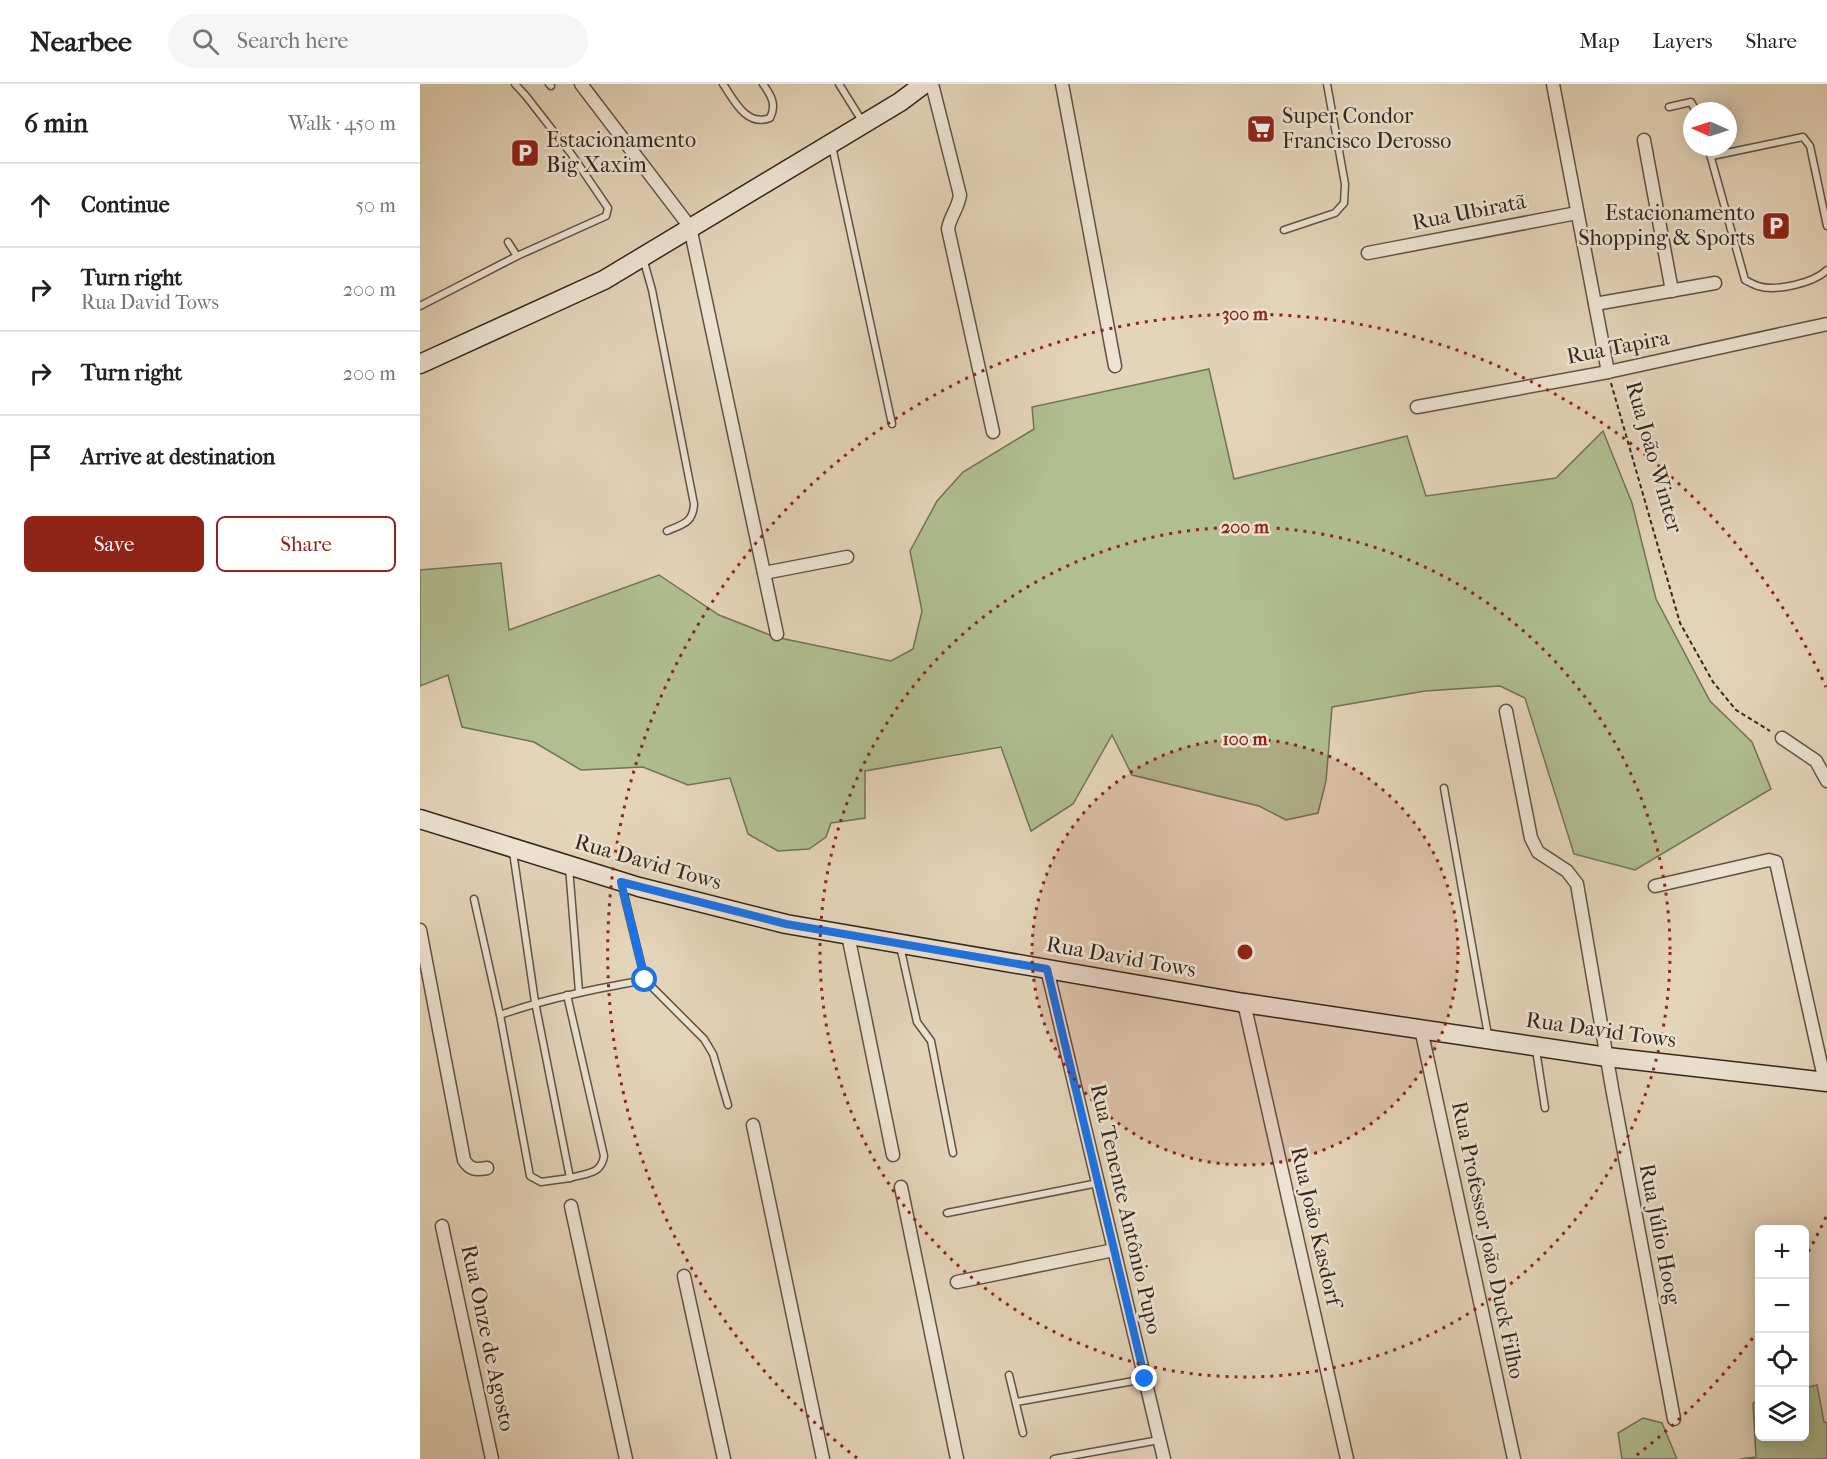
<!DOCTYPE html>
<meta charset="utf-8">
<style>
body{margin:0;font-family:"IM FELL French Canon",serif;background:#f6f6f6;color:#202124}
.controls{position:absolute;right:18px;bottom:18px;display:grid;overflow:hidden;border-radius:9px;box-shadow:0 3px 15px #0003}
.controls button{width:54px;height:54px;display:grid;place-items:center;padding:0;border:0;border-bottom:2px solid #e0e0e0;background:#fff;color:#202124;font:30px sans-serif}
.compass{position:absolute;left:1263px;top:18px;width:54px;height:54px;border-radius:50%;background:#fff;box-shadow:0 3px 15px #0003;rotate:273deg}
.stop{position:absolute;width:18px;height:18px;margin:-14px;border:4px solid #1a73e8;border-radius:50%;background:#fff}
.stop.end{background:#1a73e8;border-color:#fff;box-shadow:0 2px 6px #0008}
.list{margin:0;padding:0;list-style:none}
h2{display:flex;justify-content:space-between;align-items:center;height:78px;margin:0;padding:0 24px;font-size:26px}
h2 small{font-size:20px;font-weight:400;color:#757577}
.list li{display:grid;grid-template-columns:39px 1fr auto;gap:18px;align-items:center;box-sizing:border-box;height:84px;padding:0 24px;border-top:2px solid #e0e0e0}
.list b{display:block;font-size:22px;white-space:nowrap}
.list p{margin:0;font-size:20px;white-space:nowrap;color:#757577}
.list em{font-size:20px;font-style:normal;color:#757577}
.actions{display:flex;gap:12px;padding:18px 24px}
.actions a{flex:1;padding:14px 0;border:2px solid #8f2418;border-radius:9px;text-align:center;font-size:21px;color:#8f2418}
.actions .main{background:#8f2418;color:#fff}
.icon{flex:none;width:33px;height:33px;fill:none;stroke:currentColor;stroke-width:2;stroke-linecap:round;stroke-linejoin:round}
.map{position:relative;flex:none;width:1407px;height:1375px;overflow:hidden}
header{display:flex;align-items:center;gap:36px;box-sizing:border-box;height:84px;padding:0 30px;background:#fff;border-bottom:2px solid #e0e0e0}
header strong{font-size:28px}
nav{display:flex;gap:33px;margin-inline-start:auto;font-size:21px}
.search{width:420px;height:54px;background:#f6f6f6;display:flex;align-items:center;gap:15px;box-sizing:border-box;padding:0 21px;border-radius:33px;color:#757577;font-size:22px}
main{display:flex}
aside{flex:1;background:#fff}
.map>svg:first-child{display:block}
.green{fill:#b0be92;stroke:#727258;stroke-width:1.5}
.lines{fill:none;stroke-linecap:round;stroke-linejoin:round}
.lane-casing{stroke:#605244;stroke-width:9}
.street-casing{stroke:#605244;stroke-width:15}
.secondary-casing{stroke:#34271d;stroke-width:21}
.path{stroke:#34271d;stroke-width:2;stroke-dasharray:4.5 3;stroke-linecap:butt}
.lane{stroke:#ede3d2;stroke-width:6}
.street{stroke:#ede3d2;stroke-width:12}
.secondary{stroke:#ede3d2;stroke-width:18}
.route{stroke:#1a73e8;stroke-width:8}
.ring{fill:none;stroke:#8f2418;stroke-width:3;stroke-dasharray:3 6}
.labels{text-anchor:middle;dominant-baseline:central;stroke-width:5;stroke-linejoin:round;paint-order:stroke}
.poi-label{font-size:22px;fill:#34271d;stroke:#ede3d2;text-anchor:start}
.street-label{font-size:22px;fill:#34271d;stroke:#ede3d2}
.centre{fill:#8f2418;stroke:#ede3d2;stroke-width:3}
.ring-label{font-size:18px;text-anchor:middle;font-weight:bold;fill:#8f2418;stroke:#ede3d2;stroke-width:5;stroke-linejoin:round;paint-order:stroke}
</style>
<header>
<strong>Nearbee</strong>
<div class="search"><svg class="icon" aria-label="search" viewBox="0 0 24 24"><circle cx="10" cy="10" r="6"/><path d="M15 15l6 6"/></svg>Search here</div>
<nav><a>Map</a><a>Layers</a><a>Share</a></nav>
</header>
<main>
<aside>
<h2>6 min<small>Walk · 450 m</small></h2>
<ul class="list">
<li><svg class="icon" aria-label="ahead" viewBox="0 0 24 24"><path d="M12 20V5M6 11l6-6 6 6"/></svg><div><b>Continue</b></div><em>50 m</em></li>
<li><svg class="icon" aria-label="right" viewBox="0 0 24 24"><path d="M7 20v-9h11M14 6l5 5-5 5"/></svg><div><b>Turn right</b><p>Rua David Tows</p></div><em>200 m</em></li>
<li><svg class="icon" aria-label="right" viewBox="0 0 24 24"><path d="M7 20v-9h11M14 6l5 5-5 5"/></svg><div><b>Turn right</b></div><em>200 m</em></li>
<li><svg class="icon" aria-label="arrive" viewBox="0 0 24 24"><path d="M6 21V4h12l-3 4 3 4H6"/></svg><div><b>Arrive at destination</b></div></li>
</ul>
<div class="actions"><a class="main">Save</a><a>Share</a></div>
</aside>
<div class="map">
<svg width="1407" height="1375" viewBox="0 0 1407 1375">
<rect width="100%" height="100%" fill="#e4d4b9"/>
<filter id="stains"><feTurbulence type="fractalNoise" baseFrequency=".00333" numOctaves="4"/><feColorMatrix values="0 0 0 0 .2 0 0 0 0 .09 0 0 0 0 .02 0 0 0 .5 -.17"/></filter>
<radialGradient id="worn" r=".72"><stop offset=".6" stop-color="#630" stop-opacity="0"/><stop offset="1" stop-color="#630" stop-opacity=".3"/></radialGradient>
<g class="green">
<polygon points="789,285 814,395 987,352 1006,412 1136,394 1183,347 1212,419 1236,515 1290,617 1332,658 1351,705 1215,786 1154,770 1105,614 1080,602 1005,607 912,623 906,697 898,729 866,736 839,722 712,691 692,651 653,720 611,747 581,663 445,687 445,734 411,739 406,753 389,765 358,767 328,750 310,694 268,701 223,683 161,686 114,658 42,643 28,591 0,602 0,486 81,479 89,546 239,491 299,531 355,553 471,577 493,565 502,527 490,467 517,417 543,388 614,345 612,323"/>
<polygon points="1397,1301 1404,1338 1407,1339 1407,1375 1320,1375 1336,1373 1333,1319 1339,1317 1340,1352 1384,1352 1385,1304"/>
<polygon points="1223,1334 1242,1339 1257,1375 1202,1375 1198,1349"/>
</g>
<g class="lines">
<g class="lane-casing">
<g id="lane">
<polyline points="129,0 131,2"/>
<path d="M303,0C314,16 326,43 350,34C357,21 351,11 343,0"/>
<polyline points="419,0 442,37"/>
<polyline points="1249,23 1271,18 1276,27"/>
<polyline points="412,62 472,340"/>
<path d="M1288,63L1325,196C1329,198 1334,201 1338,202C1355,208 1394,199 1407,186"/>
<polyline points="1292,72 1383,53 1390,62 1407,142"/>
<polyline points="864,146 915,129 924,119 925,100 907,0"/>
<polyline points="88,158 97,172"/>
<path d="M223,174L232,206L274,420C273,439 263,440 247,447"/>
<polyline points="0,222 97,172 186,132 188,124 152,71 106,12 95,0"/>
<polyline points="1024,704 1068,951"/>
<polyline points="149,783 159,908"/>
<polyline points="202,802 225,896 284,955 293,970 308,1021"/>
<polyline points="54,815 80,931 110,1092 121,1098 150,1094 115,918 93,768"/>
<polyline points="480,862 497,938 511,957 533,1069"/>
<path d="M147,911L184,1072C181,1091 166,1089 150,1094"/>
<path d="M80,931C128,914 175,905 225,896"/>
<polyline points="1116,966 1125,1024"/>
<polyline points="527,1129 678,1099"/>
<polyline points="589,1291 603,1349"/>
<polyline points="596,1318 725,1295"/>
<polyline points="634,1375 739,1356"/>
</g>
</g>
<g class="street-casing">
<g id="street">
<polyline points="161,0 270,143 357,550"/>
<path d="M512,0L540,111C538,125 530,132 528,145L573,348"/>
<polyline points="642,0 695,282"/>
<polyline points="1133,0 1188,288"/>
<polyline points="1224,56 1252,207"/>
<polyline points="948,169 1157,129"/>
<polyline points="1175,220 1295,199"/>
<polyline points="997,323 1188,288 1407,240"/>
<polyline points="344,489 427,473"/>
<polyline points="1086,627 1111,754 1118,768 1147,787 1157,800 1192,1004 1254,1335"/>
<polyline points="1362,654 1396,677 1407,697"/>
<polyline points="1235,802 1349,776 1356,778 1405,998"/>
<path d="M0,846L44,1076C50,1086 56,1086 67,1084"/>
<polyline points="428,851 473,1071"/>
<polyline points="627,885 744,1375"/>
<polyline points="824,919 927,1375"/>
<polyline points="1001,945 1094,1375"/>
<polyline points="333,1041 403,1375"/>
<polyline points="481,1103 537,1375"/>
<polyline points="151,1122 206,1375"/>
<polyline points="22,1142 72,1375"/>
<polyline points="264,1192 304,1375"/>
<polyline points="537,1198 694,1166"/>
</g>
</g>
<g class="secondary-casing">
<g id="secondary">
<polyline points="0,280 184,196 480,18 504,0"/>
<polyline points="0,735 219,803 366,840 824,919 1187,973 1407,998"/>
</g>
</g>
<polyline class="path" points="1191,299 1260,539 1293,598 1316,626 1350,647"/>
<use href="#lane" class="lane"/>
<use href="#street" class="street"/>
<use href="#secondary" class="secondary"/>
</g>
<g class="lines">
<polyline class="route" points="225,896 201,798 366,840 627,885 725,1295"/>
</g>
<circle cx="825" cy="868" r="213" fill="#8f2418" fill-opacity=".12"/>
<g class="ring">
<circle cx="825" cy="868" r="213"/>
<circle cx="825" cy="868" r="425"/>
<path d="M1406 1133A638 638 0 0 1 1386 1172M1338 1247A638 638 0 0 1 1213 1374M437 1374A638 638 0 1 1 1406 603"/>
</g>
<defs>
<g id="supermarket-square" transform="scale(1.5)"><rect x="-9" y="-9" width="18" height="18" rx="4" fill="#8f2418" stroke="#ede3d2"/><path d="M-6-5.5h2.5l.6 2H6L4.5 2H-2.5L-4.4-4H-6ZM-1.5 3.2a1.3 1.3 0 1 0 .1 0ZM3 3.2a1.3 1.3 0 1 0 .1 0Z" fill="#fff"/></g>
<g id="parking-square" transform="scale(1.5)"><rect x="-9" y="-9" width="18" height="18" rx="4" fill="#8f2418" stroke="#ede3d2"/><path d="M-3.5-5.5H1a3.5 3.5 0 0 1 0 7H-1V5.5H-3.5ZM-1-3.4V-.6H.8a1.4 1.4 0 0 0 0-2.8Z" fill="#fff"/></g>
</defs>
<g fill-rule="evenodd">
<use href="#supermarket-square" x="841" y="45"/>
<use href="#parking-square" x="105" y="69"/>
<use href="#parking-square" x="1356" y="142"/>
</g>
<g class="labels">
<g class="poi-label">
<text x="862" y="32">Super Condor<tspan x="862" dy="25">Francisco Derosso</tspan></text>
<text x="126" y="56">Estacionamento<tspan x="126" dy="25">Big Xaxim</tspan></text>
<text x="1335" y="129" text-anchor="end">Estacionamento<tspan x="1335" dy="25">Shopping &amp; Sports</tspan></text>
</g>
<g class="street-label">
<text transform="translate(1049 128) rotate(-11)">Rua Ubiratã</text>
<text transform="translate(1198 263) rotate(-11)">Rua Tapira</text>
<text transform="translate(1234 373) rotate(74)">Rua João Winter</text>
<text transform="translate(228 778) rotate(16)">Rua David Tows</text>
<text transform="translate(701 873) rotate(10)">Rua David Tows</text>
<text transform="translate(1181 946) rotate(8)">Rua David Tows</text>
<text transform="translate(706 1125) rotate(77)">Rua Tenente Antônio Pupo</text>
<text transform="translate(896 1142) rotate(77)">Rua João Kasdorf</text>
<text transform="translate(1240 1150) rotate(79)">Rua Júlio Hoog</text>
<text transform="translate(1068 1156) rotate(78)">Rua Professor João Duck Filho</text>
<text transform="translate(68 1254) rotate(78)">Rua Onze de Agosto</text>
</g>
</g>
<circle cx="825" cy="868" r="9" class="centre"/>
<g class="ring-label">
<text x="825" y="236">300 m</text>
<text x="825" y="449">200 m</text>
<text x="825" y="661">100 m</text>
</g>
<rect width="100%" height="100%" filter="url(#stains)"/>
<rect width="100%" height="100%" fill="url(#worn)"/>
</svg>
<div class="controls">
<button>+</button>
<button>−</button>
<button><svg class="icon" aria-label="locate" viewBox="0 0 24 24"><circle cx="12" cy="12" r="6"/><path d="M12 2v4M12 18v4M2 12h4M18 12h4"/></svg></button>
<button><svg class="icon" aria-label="layers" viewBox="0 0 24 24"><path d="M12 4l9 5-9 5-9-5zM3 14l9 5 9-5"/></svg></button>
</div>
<svg class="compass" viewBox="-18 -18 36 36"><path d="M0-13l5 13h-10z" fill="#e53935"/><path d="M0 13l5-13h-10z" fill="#757577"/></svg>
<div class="stop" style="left:225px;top:896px"></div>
<div class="stop end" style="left:725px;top:1295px"></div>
</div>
</main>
